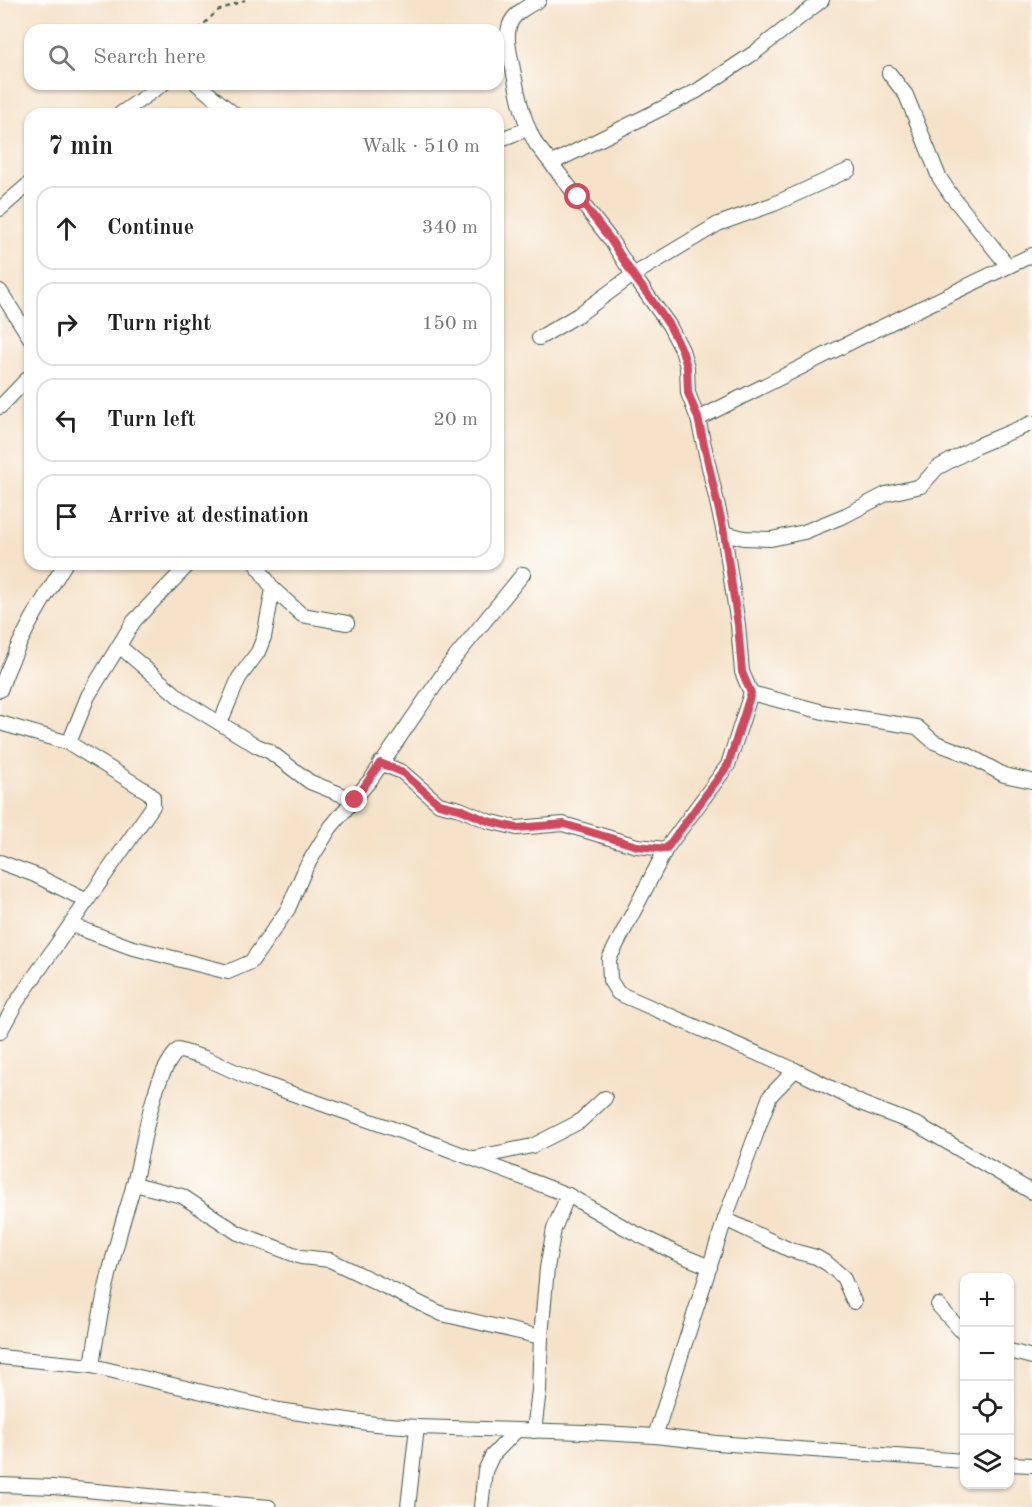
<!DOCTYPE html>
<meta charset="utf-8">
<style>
body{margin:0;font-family:"Old Standard TT",serif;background:#f6f6f6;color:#222}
.controls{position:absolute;right:18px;bottom:18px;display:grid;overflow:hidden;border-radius:12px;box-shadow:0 2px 4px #0004}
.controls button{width:54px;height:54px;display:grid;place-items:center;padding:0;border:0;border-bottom:2px solid #e0e0e0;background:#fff;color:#222;font:30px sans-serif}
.stop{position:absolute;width:18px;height:18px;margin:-14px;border:4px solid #d1495b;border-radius:50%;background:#fff}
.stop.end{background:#d1495b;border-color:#fff;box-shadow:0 2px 6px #0008}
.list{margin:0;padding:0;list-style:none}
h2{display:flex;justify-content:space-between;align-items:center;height:78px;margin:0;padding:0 24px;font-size:26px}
h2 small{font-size:20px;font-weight:400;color:#767676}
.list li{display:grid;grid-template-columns:39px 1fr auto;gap:18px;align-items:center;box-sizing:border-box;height:84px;margin:0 12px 12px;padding:0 12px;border:2px solid #e0e0e0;border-radius:18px}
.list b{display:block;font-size:22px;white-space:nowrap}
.list em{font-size:20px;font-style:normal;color:#767676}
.icon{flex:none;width:33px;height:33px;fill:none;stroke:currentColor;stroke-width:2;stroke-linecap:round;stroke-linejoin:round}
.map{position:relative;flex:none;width:1032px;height:1507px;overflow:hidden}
.search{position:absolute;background:#fff;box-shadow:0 2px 4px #0004;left:24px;top:24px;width:480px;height:66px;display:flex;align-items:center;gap:15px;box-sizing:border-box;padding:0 21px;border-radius:18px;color:#767676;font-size:22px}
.panel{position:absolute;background:#fff;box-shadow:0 2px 4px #0004;left:24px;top:108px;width:480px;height:462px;border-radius:18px}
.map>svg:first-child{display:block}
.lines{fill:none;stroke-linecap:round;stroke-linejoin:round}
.minor-casing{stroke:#3f564a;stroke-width:16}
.path{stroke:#3f564a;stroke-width:2;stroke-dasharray:4.5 4.5;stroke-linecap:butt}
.minor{stroke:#fff;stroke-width:14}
.route{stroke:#d1495b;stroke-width:8}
</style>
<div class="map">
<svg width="1032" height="1507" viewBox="0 0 1032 1507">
<rect width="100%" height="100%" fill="#fdfcf7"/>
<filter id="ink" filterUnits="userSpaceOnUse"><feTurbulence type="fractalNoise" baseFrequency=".0167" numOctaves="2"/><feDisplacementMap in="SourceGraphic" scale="12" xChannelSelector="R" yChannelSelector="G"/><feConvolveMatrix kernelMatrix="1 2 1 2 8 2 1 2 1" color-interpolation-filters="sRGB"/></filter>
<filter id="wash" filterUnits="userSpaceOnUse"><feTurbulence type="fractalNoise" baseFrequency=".008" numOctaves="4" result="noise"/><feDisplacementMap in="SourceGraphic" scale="24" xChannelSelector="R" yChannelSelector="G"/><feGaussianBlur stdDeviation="1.35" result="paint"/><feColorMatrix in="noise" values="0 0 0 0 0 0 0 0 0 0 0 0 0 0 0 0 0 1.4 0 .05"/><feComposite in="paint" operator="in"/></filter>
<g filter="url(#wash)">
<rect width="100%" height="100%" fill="#f5e2c9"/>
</g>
<g filter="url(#ink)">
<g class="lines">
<g class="minor-casing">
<g id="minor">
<path d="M539,0C528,6 512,14 509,27C506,38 509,49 511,59C517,89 521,117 536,144L610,239L633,275L669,325L682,350L687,367L688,393L698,419L724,533L738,625L742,672L751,693L827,713L917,727L934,742L968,755L1004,775L1032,781"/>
<polyline points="889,73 906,95 939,177 951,195 1008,266"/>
<polyline points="197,84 234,114"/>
<polyline points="120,114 163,84"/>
<polyline points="498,140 528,129"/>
<polyline points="552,163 697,91 754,53 822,0"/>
<polyline points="0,209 30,183"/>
<polyline points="0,291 30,338"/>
<polyline points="539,338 578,315 633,275 718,224 774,204 849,170"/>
<polyline points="0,407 30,376"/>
<polyline points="698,419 867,334 1032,255"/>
<polyline points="724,533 744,538 771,539 804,532 846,515 886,494 921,486 937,468 977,446 1032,423"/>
<polyline points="256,564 273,589 302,615 347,623"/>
<polyline points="119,646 185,702 257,746 269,751 310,782 355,800"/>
<path d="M0,690C16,644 39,606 65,564"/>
<polyline points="751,693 728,765 666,849 609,959 610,980 618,993 795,1070 863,1104 918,1125 1032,1192"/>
<polyline points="0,723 69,743 148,792 153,797 153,806 16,1003 0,1032"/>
<polyline points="220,723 239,678 258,652 264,637 273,589"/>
<polyline points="69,743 88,696 134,621 189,564"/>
<polyline points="380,763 402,772 439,804 460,809 488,821 517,828 563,824 637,846 666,849"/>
<polyline points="0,862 35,875 87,901"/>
<polyline points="71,925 130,947 228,972 251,962 288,909 306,867 330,828 371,779 449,665 523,574"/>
<polyline points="474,1158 532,1146 579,1122 605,1098"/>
<polyline points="134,1184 182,1196 238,1233 301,1257 330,1260 442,1314 541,1337"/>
<polyline points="725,1219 790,1250 816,1257 828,1264 843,1277 854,1302"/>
<polyline points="938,1305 964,1334"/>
<polyline points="1010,1351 1032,1357"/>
<polyline points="0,1357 92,1366 279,1410 375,1424 417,1427 584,1432 655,1436 717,1443 964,1461"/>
<path d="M92,1366C98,1322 107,1279 119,1236C123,1218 130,1201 134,1183C145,1143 150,1080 178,1050L205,1058L256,1081L411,1135L568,1195L629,1230L678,1254L710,1267"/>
<polyline points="534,1431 539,1390 541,1337 547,1268 554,1229 568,1195"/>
<polyline points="655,1436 725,1219 770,1096 795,1070"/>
<polyline points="1010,1464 1032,1465"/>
<polyline points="0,1485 53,1487 269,1507"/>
<polyline points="408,1507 417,1427"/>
<polyline points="481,1507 485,1471 492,1456 516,1431"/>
</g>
</g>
<polyline class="path" points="198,30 217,11 245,0"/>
<use href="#minor" class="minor"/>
</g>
</g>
<g class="lines" filter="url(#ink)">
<polyline class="route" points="355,800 380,763 402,772 439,804 460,809 488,821 517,828 564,824 637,846 666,849 728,765 751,693 742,672 738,625 724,533 698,418 688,393 687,367 682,350 669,325 651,299 633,275 610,239 578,197"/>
</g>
</svg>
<div class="controls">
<button>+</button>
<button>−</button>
<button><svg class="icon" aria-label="locate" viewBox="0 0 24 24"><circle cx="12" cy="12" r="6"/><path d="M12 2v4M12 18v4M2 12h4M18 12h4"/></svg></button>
<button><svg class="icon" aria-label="layers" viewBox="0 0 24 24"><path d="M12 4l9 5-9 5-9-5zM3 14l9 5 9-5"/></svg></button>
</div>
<div class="stop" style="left:578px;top:197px"></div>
<div class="stop end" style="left:355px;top:800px"></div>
<div class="search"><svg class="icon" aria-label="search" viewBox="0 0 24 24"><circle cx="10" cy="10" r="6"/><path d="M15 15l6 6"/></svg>Search here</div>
<section class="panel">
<h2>7 min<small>Walk · 510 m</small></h2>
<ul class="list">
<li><svg class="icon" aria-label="ahead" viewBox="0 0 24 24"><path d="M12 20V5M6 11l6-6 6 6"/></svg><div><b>Continue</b></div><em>340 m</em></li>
<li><svg class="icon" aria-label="right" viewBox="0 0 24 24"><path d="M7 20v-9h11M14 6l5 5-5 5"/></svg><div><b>Turn right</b></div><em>150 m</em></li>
<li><svg class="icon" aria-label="left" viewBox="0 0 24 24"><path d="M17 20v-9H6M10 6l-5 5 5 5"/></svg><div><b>Turn left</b></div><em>20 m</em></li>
<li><svg class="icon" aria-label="arrive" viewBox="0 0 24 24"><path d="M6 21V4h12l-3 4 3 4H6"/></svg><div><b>Arrive at destination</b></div></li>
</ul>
</section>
</div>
